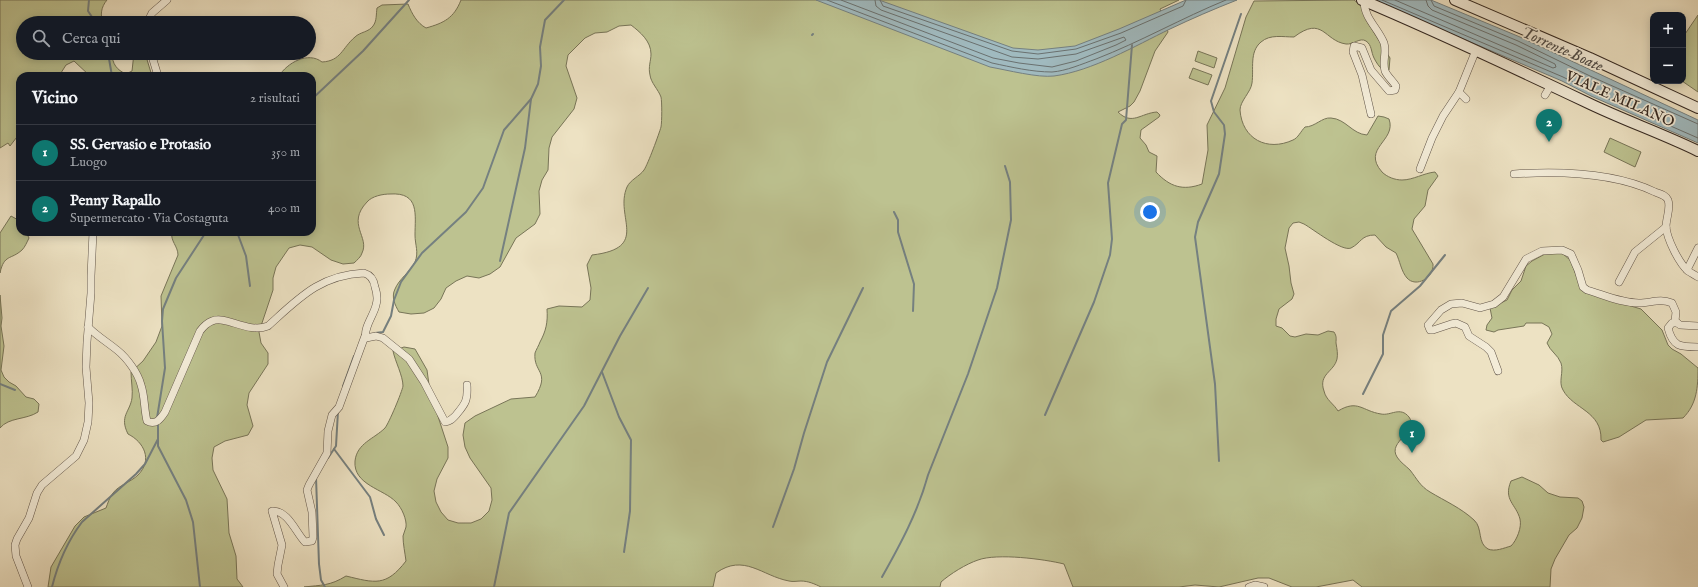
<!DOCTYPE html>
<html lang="it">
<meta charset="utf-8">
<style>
body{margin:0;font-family:"IM FELL English",serif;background:#242831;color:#f1f3f6}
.controls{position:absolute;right:12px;top:12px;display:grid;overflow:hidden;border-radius:8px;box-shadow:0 2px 10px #0003}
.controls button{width:36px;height:36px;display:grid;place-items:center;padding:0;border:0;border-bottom:1px solid #363941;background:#171b24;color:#f1f3f6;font:20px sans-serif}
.you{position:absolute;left:1150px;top:212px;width:14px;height:14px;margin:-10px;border:3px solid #fff;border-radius:50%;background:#1a73e8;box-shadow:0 0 0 6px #1a73e833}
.badge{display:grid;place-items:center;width:26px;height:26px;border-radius:50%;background:#0f766e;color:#fff;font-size:13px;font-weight:700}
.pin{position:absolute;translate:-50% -33px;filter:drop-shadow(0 1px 2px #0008)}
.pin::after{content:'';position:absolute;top:21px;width:14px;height:12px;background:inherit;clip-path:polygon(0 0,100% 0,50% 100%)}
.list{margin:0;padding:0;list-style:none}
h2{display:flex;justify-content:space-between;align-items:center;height:52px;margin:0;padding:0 16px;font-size:17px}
h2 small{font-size:13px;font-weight:400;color:#9ea1a6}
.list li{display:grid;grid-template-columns:26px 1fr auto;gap:12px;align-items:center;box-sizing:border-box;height:56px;padding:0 16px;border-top:1px solid #363941}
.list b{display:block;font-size:15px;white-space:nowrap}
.list p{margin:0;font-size:13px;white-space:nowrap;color:#9ea1a6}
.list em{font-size:13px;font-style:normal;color:#9ea1a6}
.icon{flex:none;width:22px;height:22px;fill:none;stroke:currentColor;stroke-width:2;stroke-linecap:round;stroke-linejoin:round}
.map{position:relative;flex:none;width:1698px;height:587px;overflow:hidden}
.search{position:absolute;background:#171b24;box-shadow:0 2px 10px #0003;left:16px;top:16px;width:300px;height:44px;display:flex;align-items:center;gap:10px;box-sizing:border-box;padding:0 14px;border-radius:22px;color:#9ea1a6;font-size:15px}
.panel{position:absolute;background:#171b24;box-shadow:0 2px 10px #0003;left:16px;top:72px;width:300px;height:164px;border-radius:12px}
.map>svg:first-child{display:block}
.green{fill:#bdc290;stroke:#787558}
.water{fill:#a0babf;stroke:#758080}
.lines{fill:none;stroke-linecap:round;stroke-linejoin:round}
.shore{stroke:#6a7170;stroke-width:1}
.stream{stroke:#758080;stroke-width:2}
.street-casing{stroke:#62564a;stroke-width:8}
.secondary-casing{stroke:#342821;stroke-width:12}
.street{stroke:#f3ecd8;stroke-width:7}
.secondary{stroke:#f3ecd8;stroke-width:10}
.labels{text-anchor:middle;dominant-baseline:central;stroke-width:3.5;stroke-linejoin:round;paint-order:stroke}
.street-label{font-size:15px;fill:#342821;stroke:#f3ecd8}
.water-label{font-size:16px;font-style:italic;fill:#4f4c48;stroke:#f3ecd8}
</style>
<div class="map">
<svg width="1698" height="587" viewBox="0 0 1698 587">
<rect width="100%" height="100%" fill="#ede2c3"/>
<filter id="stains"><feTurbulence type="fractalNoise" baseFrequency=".005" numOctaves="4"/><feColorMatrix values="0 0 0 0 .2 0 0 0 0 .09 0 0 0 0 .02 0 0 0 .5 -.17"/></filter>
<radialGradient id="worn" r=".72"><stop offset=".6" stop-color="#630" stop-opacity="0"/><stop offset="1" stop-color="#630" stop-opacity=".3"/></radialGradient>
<g class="green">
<path d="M0,0H107C101,7 100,15 103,23H23V53H112C112,64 117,70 126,74L132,71L134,53H145L152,76H90L74,61L66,65L59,76H20V133L10,146L8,143L0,148Z"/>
<path d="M461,0H1179L1160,9L1168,32L1155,51L1140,91L1134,102L1130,106L1118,112C1132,126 1141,113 1157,112L1160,115L1159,117L1141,130L1140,138L1146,145L1149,152L1157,156L1156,172C1170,187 1183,191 1202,184L1208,150L1207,125L1225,88L1246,17L1254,1L1354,0L1362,6L1368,23L1390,58L1389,70H1383C1379,67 1376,62 1374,58C1371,52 1372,45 1366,41C1360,37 1353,45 1346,44C1324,41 1323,15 1294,37C1283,37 1270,34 1261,42C1249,52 1254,69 1252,83C1251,92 1240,101 1240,110C1242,139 1267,152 1293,140C1298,138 1301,131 1305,127C1315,127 1322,117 1331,118C1346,119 1352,134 1367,135L1378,116L1384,117L1389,119C1397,141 1361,148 1382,172C1387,177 1395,180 1402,180C1413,180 1424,173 1435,172L1438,176L1428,190L1425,206L1414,219L1412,229L1433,264C1434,278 1416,288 1407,278C1401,271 1400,261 1396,253L1386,247L1375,235C1361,235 1361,243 1351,248C1342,252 1313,229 1304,224L1299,222L1293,223L1289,228L1285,248L1289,266L1291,283L1294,294L1292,299L1279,309L1276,319V326L1282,328L1290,336L1295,337L1306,334L1318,335L1328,331L1334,332C1337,337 1336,338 1336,343C1337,349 1338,354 1337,359C1334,372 1318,374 1324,391C1326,400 1334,404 1338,411C1358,399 1362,411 1381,414C1391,416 1400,406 1409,417C1420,432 1387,441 1397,457C1400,462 1406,466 1410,470C1417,479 1420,486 1430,492C1445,501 1461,508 1474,520C1483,528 1477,543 1488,549C1495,552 1504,548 1511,546C1517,540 1522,527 1520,519C1516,504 1503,500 1511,481L1522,477L1539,485L1548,493L1560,497L1578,498L1582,501L1584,507L1582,518L1577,528L1569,535L1555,559L1551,569L1550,587H1362L1353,580L1316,587H1292L1269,578H1258L1219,587L1195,585L1179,587H1073L1064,564C1044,559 997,553 978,560C966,564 950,574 941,582L940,587H821C815,584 808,581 801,581C797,581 793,582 789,581C762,576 744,553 716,573L713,587H304C321,585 330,586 346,576C375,583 386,587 406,561C405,553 403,544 403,536C404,533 405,530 406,527C407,520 402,508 396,502C384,489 353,485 355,461C357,443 374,439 385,428C389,423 402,392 403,386C403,376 395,361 393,351L404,347L415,349L427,370L430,392L448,447V458L437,479L434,491L436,502L441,512L448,520L458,523H471L481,519L489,511L492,500L491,488L470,458L465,447L463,435L465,423L475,416L511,399L535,397C551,371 533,373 535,353C536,350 539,345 540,342C546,331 548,322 547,309L559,306L582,307L590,300L591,288L587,265L592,255C651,248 614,217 627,187C630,180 640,176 644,170C648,164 659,134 661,127C662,121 662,102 661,97C658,89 651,83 650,75C648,67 651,61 651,54C651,41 640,32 631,25L619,26L607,32L595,33L585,38L568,55L566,66L577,98L574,109L552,137L549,148L548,170L542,180L539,191L540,214L535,224L516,238L500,267L490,274L479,278L467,276L456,281L446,288L441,299L434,308L424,313L411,314L399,312C395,305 391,297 395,289C399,279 410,272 415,262C419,252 415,245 415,235C415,215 420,192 390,194C383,194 372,196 367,202C346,224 370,237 362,253C361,257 357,260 354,263L343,264L331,260L312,247L300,245L289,248L276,267L273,278V290L259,332L261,343L268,353V364L249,393L247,405L253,426L248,435L225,441L214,447L212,458L213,470L227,499L229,533L236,556L237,579L243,587H48L51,567L75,526L84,517L106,508C108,503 109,498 113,493C119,485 131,482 138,475C153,460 144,442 128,434C119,416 130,412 132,398C133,390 131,380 131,372L143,361L156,342L162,326L161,296L178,255C178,246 170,241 172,232H312V76H279C287,63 308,51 322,62C341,61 342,48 355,37C360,32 369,32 373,26C377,21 376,14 377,8L382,5L408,4C412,14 417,23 426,28C444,23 454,18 461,0Z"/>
<polygon points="1698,15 1698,92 1682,81 1683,81 1683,37"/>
<polygon points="1198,51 1217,58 1214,68 1195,61"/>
<polygon points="1193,68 1212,75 1208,85 1189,78"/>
<polygon points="1610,138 1641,152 1635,167 1604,152"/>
<path d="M11,216L20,221V232H26L29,238C27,242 25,247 22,250C11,260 4,254 0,273V233Z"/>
<path d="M1562,253L1570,260L1581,287L1624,304L1641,309L1662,330L1668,345L1672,349L1681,354L1698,368C1698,387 1697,404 1683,418L1646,420L1619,437L1603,442L1601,440C1602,411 1573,409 1563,390C1558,382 1564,372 1561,363C1558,355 1550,351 1547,343L1552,334L1549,327L1542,323H1526L1524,326L1498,330L1494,332L1486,330L1487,325L1492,318L1490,308L1507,300L1512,290L1521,281L1526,266L1532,261L1545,254Z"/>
<path d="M0,295L2,318L1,326L4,346L1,370L4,377L9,382L16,386L26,397L34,399L39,404L38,412C26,420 9,417 0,428Z"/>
</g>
<g class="water">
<path d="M816,0H879L1013,48L1038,50L1075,46L1119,29L1186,0H1237C1214,9 1191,19 1170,29C1135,46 1092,71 1054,76C1038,78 1007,70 990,67Z"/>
<polygon points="1372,0 1431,0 1520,37 1698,120 1698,143 1591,96 1562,81"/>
</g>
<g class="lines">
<g class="shore">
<path d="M827,0L992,63C1011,67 1032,72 1052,72C1066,71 1082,64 1096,59C1140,42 1182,18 1226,0"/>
<polyline points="841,0 993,58 1019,63 1052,67 1076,61 1116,45 1126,40 1124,37 1076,54 1038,59 1012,57 881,10 876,6 875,0"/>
<polyline points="880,0 883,6 1012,51 1038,54 1076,49 1121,33 1183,6 1186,0"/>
<polyline points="1382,0 1563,77 1593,92 1698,138"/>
<polyline points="1395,0 1553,68 1556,67 1555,64 1516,45 1432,10 1428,6 1426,0"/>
<polyline points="1431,0 1434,6 1518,41 1590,76 1698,124"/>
</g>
<g class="stream">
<polyline points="89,0 88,11 96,23"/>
<polyline points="812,35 813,34"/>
<polyline points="108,53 112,76"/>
<polyline points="312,99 363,51 409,0"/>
<polyline points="894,212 898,220 898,232 914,284 913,311"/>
<polyline points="237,232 246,256 250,286"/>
<polyline points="500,261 525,148 531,99"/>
<polyline points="375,333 383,332 391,316 394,300 401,282 422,253 466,212 483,188 504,130 531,99 538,84 541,66 540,47 545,20 564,0"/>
<polyline points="602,372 619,417 631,440 630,511 624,552"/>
<polyline points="0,384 15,390"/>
<polyline points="343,386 354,356"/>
<polyline points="1363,394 1383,354 1383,335 1391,311 1420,286 1445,255"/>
<polyline points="1045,415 1094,302 1110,255 1112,239 1108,183 1122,124 1126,120 1132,45"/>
<polyline points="157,418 165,368 162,321 163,309 176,278 206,232"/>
<polyline points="158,423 158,446 186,500 193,522 200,587"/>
<polyline points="334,449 370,497 376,519 384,535"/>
<polyline points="328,458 336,446 338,411"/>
<polyline points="1219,461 1215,384 1195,237 1198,222 1219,174 1225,134 1224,125 1214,112 1211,101 1241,14"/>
<polyline points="316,477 319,564 321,580 325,587"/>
<polyline points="773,527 794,469 804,433 827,362 863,288"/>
<path d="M882,577C900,545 918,512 928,475L968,374L997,288L1011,220L1010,182L1005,166"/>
<path d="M52,587C58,563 67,542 82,522L136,474L145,464L158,439"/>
<polyline points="494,587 509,513 584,406 620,336 648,288"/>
</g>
<g class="street-casing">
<g id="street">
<path d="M1364,1C1364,18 1378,28 1384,43C1387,53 1382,61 1385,71C1387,76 1393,81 1396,86L1395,90L1389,91L1371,70L1362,48L1354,46L1353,52L1362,75L1371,114"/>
<polyline points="147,23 152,13 167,0"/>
<polyline points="151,53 158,76"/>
<polyline points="1459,92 1466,99"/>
<polyline points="1545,95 1551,85"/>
<polyline points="1420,169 1432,138 1443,116 1459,92 1476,50"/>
<path d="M1514,174C1560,171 1613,172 1655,192C1660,194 1666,195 1668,200C1671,208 1666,218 1666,227C1667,239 1679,263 1688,271C1691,273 1695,275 1698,277"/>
<polyline points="1687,270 1698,248"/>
<polyline points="1619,282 1635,252 1666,227"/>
<path d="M1677,323H1672L1668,328C1673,347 1680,347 1698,347"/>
<path d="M88,327C97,336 107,342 117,350C127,358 138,373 141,385C145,397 144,409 147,421C156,426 161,418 165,412L200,331C203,327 207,323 212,321C226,315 248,334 268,326C299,298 320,275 364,273C371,275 374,280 375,287C377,293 378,299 376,305C374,315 363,328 366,338L376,336L383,338L409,359L424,382L445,422C451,421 452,419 456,415C465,404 468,401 467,385"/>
<path d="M1498,371L1491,352L1486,347L1469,336L1465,327L1456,323L1451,324L1433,330H1430L1428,325L1441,310L1451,304L1462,303L1480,308L1494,304L1503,297L1526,259L1542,251L1562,250L1571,254L1578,270L1583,287L1587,290C1604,295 1621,303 1639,303C1651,303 1660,298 1672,303L1676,312L1675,321L1680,325L1698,326"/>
<polyline points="28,587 16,556 15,545 17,539 29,518 37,493 42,485 76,456 84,440 88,422 89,403 86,367 87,342 91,293 91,276 93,232"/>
<path d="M284,587L277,574L278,565L282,545L272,511C288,510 296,533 305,542L312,541L313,537L312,512L307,490L309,485L327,453L328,431L332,415L339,407L365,336"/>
<polyline points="1249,587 1255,585 1264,587"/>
</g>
</g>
<g class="secondary-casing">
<g id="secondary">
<path d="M1362,0C1438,32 1512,67 1586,102C1623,120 1661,133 1698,151"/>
<polyline points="1455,0 1590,58 1698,108"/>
</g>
</g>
<use href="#street" class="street"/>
<use href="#secondary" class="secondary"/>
</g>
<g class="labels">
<g class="street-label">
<text transform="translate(1620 99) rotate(24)">VIALE MILANO</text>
</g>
<g class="water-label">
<text transform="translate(1562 50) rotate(24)">Torrente Boate</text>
</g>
</g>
<rect width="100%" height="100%" filter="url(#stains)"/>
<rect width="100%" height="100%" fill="url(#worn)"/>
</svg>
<div class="controls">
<button>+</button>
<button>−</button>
</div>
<div class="you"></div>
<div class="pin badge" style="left:1412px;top:453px">1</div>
<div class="pin badge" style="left:1549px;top:142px">2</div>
<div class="search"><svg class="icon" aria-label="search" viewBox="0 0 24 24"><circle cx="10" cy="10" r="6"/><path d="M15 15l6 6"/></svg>Cerca qui</div>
<section class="panel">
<h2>Vicino<small>2 risultati</small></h2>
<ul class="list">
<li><span class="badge">1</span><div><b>SS. Gervasio e Protasio</b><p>Luogo</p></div><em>350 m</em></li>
<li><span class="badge">2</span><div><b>Penny Rapallo</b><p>Supermercato · Via Costaguta</p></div><em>400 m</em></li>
</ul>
</section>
</div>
